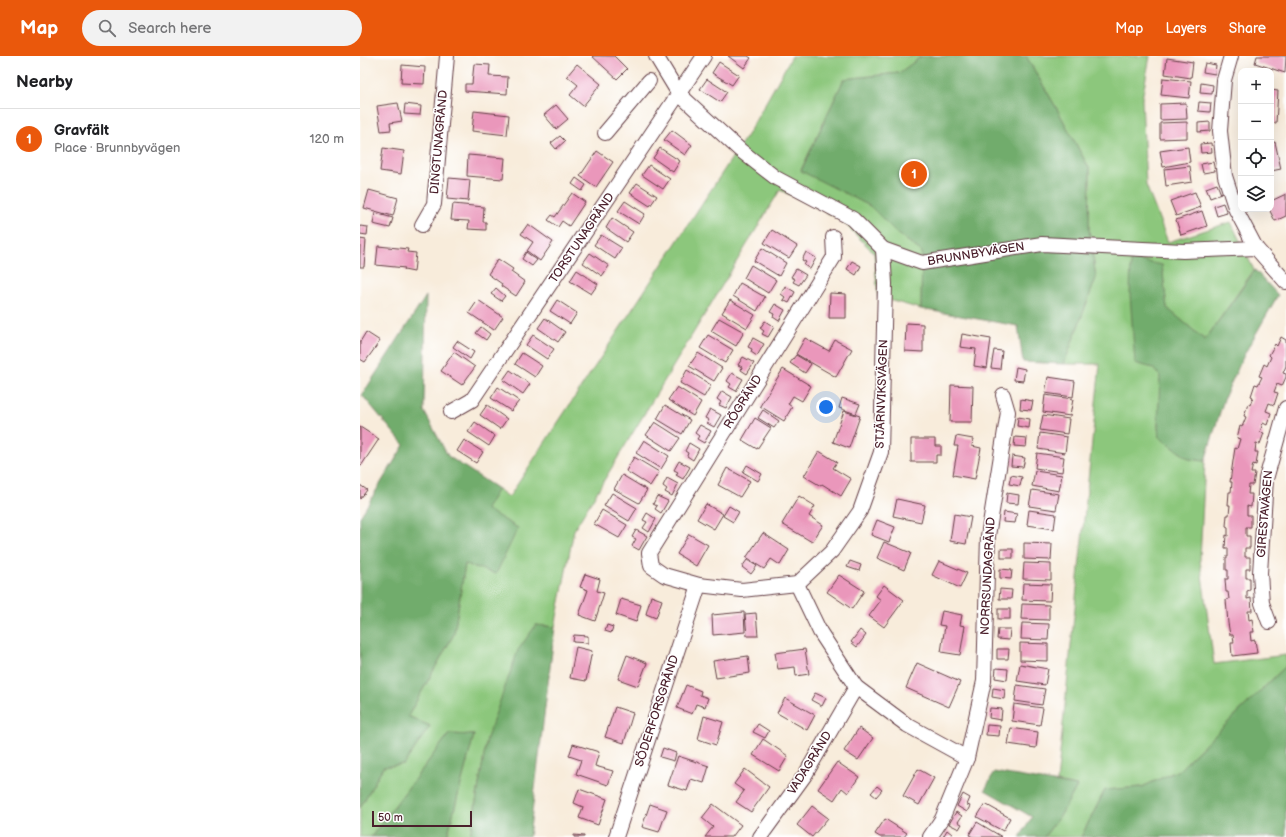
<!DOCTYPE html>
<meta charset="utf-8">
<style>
body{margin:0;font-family:"Balsamiq Sans",sans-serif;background:#f2f2f2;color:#202124}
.controls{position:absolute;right:12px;top:12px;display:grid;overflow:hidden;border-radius:8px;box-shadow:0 4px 16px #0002}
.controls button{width:36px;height:36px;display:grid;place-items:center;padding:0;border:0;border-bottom:1px solid #e0e0e0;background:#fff;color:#202124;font:20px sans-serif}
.scale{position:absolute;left:12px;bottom:10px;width:100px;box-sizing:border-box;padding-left:4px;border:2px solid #4a1f2b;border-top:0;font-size:11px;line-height:14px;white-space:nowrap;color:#4a1f2b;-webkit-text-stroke:3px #fff;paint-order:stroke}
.you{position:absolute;left:466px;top:351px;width:14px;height:14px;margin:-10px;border:3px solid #fff;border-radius:50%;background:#1a73e8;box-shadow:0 0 0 6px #1a73e833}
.badge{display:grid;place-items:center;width:26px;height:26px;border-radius:50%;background:#ea580c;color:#fff;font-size:13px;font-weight:700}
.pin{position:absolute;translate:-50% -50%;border:2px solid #fff;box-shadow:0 1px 4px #0006}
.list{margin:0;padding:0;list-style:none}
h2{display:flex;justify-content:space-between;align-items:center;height:52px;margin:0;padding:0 16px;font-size:17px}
h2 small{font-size:13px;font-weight:400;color:#757577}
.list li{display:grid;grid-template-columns:26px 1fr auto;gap:12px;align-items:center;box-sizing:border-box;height:60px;padding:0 16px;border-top:1px solid #e0e0e0}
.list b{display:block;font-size:15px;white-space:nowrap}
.list p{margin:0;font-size:13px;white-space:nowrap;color:#757577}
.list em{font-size:13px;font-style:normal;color:#757577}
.icon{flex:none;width:22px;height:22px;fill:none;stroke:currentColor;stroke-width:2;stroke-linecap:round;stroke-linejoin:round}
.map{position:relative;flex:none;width:926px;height:781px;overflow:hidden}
header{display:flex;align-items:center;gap:24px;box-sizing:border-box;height:56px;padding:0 20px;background:#ea580c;color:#fff}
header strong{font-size:19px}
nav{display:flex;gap:22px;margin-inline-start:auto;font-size:14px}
.search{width:280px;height:36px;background:#f2f2f2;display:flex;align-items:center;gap:10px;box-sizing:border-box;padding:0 14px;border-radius:22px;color:#757577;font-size:15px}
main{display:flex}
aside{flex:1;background:#fff}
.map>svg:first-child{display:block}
.green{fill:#8cc77c;stroke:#6b7354}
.forest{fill:#71ac6c;stroke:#5e664c}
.building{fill:#ea97bb}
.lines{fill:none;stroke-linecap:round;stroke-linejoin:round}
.street-casing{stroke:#643e45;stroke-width:16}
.street{stroke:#fff;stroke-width:14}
.labels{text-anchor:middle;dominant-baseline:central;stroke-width:3;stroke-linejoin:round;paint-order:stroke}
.street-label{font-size:12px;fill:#4a1f2b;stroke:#fff}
</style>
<header>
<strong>Map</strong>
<div class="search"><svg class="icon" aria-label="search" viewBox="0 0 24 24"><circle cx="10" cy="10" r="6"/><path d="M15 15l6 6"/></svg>Search here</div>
<nav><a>Map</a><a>Layers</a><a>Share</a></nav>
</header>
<main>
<aside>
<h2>Nearby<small></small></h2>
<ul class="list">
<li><span class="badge">1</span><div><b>Gravfält</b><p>Place · Brunnbyvägen</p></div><em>120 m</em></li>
</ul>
</aside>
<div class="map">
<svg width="926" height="781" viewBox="0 0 926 781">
<rect width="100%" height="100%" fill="#fff"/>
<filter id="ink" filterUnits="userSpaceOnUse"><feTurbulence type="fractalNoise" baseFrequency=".025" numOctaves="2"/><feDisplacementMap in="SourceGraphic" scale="8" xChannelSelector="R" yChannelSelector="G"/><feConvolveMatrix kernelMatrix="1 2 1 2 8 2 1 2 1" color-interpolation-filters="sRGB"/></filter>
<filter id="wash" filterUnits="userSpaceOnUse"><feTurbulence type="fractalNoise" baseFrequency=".012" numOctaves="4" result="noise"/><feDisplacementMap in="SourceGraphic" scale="16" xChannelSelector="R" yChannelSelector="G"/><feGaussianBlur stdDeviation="0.9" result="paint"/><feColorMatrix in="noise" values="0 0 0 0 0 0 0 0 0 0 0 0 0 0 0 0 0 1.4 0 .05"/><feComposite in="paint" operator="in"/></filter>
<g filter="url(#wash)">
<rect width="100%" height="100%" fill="#f8ecdb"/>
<g class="green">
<polygon points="432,0 562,0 539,17 484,23 441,114 510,150 536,176 562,196 561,253 518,241 514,197 480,163 420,134 214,474 195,571 176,569 127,682 110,781 87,781 114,679 89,678 11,781 0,781 0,752 23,711 44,708 70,670 48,660 94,578 105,508 157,472 125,453 138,433 149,441 389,76"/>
<polygon points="666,0 790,0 782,43 786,129 808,186 871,166 894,214 845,284 807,252 802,209 793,312 801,320 798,370 799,381 829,403 845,405 840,504 854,608 926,599 926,610 819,714 782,731 745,734 721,781 684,781 702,757 717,730 697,726 740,308 704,308 736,222 729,173 730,114 697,53"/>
</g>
<g class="forest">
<polygon points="562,0 666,0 697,53 730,114 729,173 736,222 704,308 663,306 658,270 561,253 562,196 536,176 510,150 441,115 484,23 539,17"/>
<polygon points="771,203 802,209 807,252 845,284 895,214 918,239 885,297 865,340 845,405 829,403 799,381 798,370 800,320 793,312 775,307 770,238"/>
<polygon points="66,240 64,355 88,400 138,433 126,453 158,472 136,518 105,508 94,578 48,660 70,670 44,708 23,711 0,752 0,461 44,389 2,339"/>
<polygon points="176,569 195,571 169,781 110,781 127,682 158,594"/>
<polygon points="926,610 926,781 721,781 745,734 782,731 819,714"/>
<polygon points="89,678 114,679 87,781 11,781"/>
<polygon points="634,716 717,730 702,757 684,781 660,781 672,761 625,734"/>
</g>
<g id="blocks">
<g class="building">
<polygon points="232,0 254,0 267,13 257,23"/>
<polygon points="368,0 388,0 391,2 384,12"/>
<polygon points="897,0 926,0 925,17 895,7"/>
<polygon points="807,2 833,6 831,22 805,18"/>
<polygon points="359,6 379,19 372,29 352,17"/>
<polygon points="845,7 856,9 855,18 843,16"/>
<polygon points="114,8 130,9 129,20 148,21 147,38 105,35 105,28 112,28"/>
<polygon points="217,8 241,28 223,50 210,39 218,29 207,20"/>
<polygon points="42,9 65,11 64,28 41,27"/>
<polygon points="803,22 831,25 829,42 801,39"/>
<polygon points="347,23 367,36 360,46 340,33"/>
<polygon points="841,27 853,29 852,38 840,37"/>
<polygon points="911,34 918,35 916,67 911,67"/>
<polygon points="839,46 851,47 850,56 838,55"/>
<polygon points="38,47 42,65 30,67 31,74 21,75 17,50"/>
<polygon points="826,47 827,63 800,64 800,48"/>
<polygon points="45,48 61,50 60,59 44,58"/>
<polygon points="196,49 208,63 196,73 184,59"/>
<polygon points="114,55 149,59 147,79 112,75"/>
<polygon points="827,66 827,82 800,83 800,67"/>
<polygon points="850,66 850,75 838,76 838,67"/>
<polygon points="312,74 332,89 325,99 304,84"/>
<polygon points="200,80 205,85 196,93 191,87"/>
<polygon points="915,86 921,113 911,115 911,87"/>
<polygon points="851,87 852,96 841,97 840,88"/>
<polygon points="828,91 830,106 803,111 800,95"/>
<polygon points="23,92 44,95 41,118 20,115"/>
<polygon points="300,92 320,105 313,116 293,102"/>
<polygon points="237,95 253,106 236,131 220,120"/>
<polygon points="108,99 145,102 143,123 107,120"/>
<polygon points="853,106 855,115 843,117 841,108"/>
<polygon points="289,109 310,123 303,133 282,119"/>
<polygon points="830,110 832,126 806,130 804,113"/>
<polygon points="89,122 110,124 108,145 87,143"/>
<polygon points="216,122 226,129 222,135 212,128"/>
<polygon points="277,127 297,140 290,150 270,137"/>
<polygon points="857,128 861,138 850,142 846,132"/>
<polygon points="9,134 38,142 33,160 4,152"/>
<polygon points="835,136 841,151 816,160 810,145"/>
<polygon points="212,137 225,146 209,170 202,165 198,171 188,164 192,159 195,161"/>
<polygon points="926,138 926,160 915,165 909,153 911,153 911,145"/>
<polygon points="265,145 285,158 279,168 258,155"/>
<polygon points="863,147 867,157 857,160 854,150"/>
<polygon points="93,148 124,151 123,166 126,166 126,174 108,173 109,165 91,164"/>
<polygon points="842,155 847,170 821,179 816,164"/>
<polygon points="15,157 33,162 30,172 13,168"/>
<polygon points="252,162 273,176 266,186 246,172"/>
<polygon points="168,168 193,186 180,205 167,195 173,186 161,178"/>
<polygon points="0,170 8,171 7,179 0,178"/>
<polygon points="412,174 437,190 429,202 404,187"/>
<polygon points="241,179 262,192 255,203 234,189"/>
<polygon points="0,183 6,184 4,211 0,211"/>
<polygon points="18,190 48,193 47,196 56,197 54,216 44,214 45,212 16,209"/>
<polygon points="402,192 426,207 419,220 394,205"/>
<polygon points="166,196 177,204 172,210 162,203"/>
<polygon points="446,196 456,202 450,213 444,209 446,206 442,204"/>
<polygon points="230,197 249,210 242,220 223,207"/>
<polygon points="138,203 153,213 151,216 165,226 156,240 141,230 142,228 128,218"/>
<polygon points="492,205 501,210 496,219 487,213"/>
<polygon points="391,209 416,224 408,237 384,222"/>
<polygon points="436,213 446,219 439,229 433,226 435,223 431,221"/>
<polygon points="217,214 238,228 231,238 210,225"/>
<polygon points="380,227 405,241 397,255 373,240"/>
<polygon points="425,230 435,236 429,247 423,244 425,241 421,238"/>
<polygon points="136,232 145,240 141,245 131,238"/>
<polygon points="470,237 486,238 486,262 469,262"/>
<polygon points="118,244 143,261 134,274 109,257"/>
<polygon points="197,244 217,257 210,268 190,255"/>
<polygon points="370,244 395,259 387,272 362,257"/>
<polygon points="415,248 425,254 419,265 413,261 414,258 410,256"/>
<polygon points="185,262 205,276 198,286 178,272"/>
<polygon points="359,262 384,276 376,290 351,275"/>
<polygon points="405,265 414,271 408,281 402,278 404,275 400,272"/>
<polygon points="546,267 563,268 563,296 545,295"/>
<polygon points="121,271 130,278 126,284 116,277"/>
<polygon points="6,276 20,285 5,306 0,303 0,286"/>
<polygon points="602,278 631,283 627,312 614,310 616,293 600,291"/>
<polygon points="173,279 194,293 187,303 166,289"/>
<polygon points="348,279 373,294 365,307 340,292"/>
<polygon points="921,281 926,284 926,310 923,317 926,318 926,321 922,330 917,328 914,336 918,337 914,349 909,347 906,355 911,357 907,369 903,367 900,376 904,377 900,388 896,387 895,396 898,396 896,409 893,408 891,417 895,417 893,429 889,429 888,438 892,438 891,451 887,450 887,459 891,459 891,471 886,471 886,480 890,480 890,492 885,492 885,501 890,501 890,513 886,513 886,522 890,522 890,534 887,535 887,543 891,542 892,555 888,555 889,564 892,563 894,576 890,576 891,585 895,584 897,597 872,600 871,587 874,587 873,579 870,579 868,567 866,544 869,543 868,536 866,536 865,523 868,523 868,514 866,514 866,501 868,501 868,492 865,492 866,479 868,480 868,471 866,470 867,459 869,459 870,449 868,449 869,436 871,436 872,426 870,426 873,405 875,392 877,393 880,383 877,382 880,370 882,371 886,361 884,360 888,348 890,349 893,341 891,340 895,328 898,329 902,321 899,320 904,308 907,310 911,301 909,299 915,288 917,290"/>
<polygon points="393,282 404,288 397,300 391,296 392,293 388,291"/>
<polygon points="445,282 469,295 475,284 492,293 476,321 436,298"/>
<polygon points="97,285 114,296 110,303 93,291"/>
<polygon points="634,294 642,295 640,313 631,312"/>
<polygon points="94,296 115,311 102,329 81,315"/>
<polygon points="162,297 182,310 175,321 155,308"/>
<polygon points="338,297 362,312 354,325 329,310"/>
<polygon points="436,299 451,308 445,317 430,307"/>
<polygon points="383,301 394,307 387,318 381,314 382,311 378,309"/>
<polygon points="656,311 665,313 663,325 654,324"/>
<polygon points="423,313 451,330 442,345 433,340 428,348 432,351 424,365 400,350"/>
<polygon points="150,314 170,328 163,338 143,324"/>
<polygon points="327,314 351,329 344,341 320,327"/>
<polygon points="372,317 383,323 376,335 369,331 371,328 367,325"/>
<polygon points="688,321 715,325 713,341 685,337"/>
<polygon points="591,329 613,330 612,366 590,366"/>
<polygon points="138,331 159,345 151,355 131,342"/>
<polygon points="317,331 341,346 333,360 308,344"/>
<polygon points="362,335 372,341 366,352 359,349 361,346 357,343"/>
<polygon points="685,339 713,343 710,360 683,356"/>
<polygon points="482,342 500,348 496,358 479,352"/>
<polygon points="661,343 673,345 671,354 660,353"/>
<polygon points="127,349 147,363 140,373 120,359"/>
<polygon points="305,349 330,364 322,378 297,363"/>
<polygon points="350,353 361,359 354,371 347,367 349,364 345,362"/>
<polygon points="403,354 419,365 414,372 398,362"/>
<polygon points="484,355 500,360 489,392 473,386"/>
<polygon points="683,359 709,363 707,378 680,374"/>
<polygon points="658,361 670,363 669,372 657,370"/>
<polygon points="395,362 411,372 397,393 382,384"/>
<polygon points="115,366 135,380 129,390 108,376"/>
<polygon points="295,366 320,382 311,395 286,379"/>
<polygon points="340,369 351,375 344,387 337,383 339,380 335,377"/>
<polygon points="0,371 19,383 1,410 0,409"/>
<polygon points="680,377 707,381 705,397 678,393"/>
<polygon points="596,380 613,383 612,390 621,392 615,423 593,419 598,390 594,390"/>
<polygon points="655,381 667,382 666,391 654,390"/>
<polygon points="551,383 575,383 575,390 581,390 581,399 576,399 576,406 551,406"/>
<polygon points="104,384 123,396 116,407 97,395"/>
<polygon points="284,384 309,400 301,413 276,397"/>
<polygon points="329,387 339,393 333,404 327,400 328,397 325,395"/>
<polygon points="459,395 477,406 473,412 491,423 481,440 462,428 461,430 444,420"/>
<polygon points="677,397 704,401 702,416 675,412"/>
<polygon points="652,400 665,402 663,411 651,410"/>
<polygon points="274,401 299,416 290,430 266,415"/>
<polygon points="319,405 330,411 323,423 316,419 318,416 314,414"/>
<polygon points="387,409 402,418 398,425 383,416"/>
<polygon points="367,412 390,425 380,441 358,429"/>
<polygon points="675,415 702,419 699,435 672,430"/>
<polygon points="262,419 287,434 279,447 254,433"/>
<polygon points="651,419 662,421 660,430 649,428"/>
<polygon points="307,422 318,428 312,440 305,436 307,433 303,430"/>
<polygon points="0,429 7,434 0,443"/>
<polygon points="672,434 699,438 696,454 669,450"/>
<polygon points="252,437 277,452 269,465 244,450"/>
<polygon points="647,437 659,439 658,448 646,447"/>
<polygon points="297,440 308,445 301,457 295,453 297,450 293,448"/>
<polygon points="439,440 455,450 449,460 463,469 452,486 422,468"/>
<polygon points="537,443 565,449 561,466 533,460"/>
<polygon points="346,448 363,458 354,473 337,463"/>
<polygon points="369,450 379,456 373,466 363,460"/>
<polygon points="242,454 267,469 259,482 234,468"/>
<polygon points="669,454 696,458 694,473 667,469"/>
<polygon points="644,456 657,458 655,467 643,466"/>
<polygon points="287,457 296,463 289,476 283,472 287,466 283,464"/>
<polygon points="594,458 611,461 606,488 590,485"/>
<polygon points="517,464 535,471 529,486 511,479"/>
<polygon points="276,474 287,480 279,494 272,490 276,483 272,481"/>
<polygon points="403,477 429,494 420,509 411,503 404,513 386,502"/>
<polygon points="329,478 348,489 336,510 317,498"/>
<polygon points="524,486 551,497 544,514 517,502"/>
<polygon points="664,487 692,488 691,504 664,503"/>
<rect x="641" y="493" width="12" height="9"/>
<polygon points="387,504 397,510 391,518 382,511"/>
<polygon points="490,505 501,509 499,515 487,511"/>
<polygon points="579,505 607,517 600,532 572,519"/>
<polygon points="664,507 691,508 691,524 663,523"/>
<polygon points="640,513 652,514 651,523 640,522"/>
<polygon points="225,518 240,523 237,535 244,537 235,565 219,559 228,534 220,531"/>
<polygon points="479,519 504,535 492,553 467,536"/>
<polygon points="663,527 691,528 690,545 662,544"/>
<polygon points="524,529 544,544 524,571 509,560 521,544 516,540"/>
<polygon points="640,533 652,534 651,543 639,543"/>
<polygon points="291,540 302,544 296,562 286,558"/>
<polygon points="261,543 281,549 276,566 256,559"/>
<polygon points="662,548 689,549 689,564 661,563"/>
<rect x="638" y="553" width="12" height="10"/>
<polygon points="582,555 602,559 600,569 605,570 600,599 581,596 585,570 579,569"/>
<polygon points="384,556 385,576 353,579 352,559"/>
<polygon points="396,557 398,580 387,580 385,558"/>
<polygon points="662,567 689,568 688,584 661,583"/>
<polygon points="247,569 253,571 251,577 245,575"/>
<polygon points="638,573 650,573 649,584 637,583"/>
<polygon points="500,574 506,579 497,591 491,586"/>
<polygon points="214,579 228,580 228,587 213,586"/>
<polygon points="660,587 688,588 688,605 660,604"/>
<polygon points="216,591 232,595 226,625 210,622"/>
<polygon points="445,593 449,618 436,620 435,611 418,613 415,597"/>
<polygon points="637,593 649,593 648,603 637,603"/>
<polygon points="267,599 287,607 278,630 258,623"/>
<polygon points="388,600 390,617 356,622 353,605"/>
<polygon points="557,607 600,626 589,651 546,632"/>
<polygon points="660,608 688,613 685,629 657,625"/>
<polygon points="636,612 648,613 647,624 635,622"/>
<polygon points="326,629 341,635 340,639 348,642 345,651 336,648 332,658 317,652"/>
<polygon points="657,629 685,633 682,649 655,645"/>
<polygon points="633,632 645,634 644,643 632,641"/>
<polygon points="455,637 466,642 462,650 451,644"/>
<polygon points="425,642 455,659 447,674 417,657"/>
<polygon points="654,648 683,652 680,669 652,665"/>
<polygon points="255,651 273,657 264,687 245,681"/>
<polygon points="630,652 642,653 641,664 629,662"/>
<polygon points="344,660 363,666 356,689 338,683"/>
<polygon points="398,668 409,675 405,682 393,676"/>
<polygon points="627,669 640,670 639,680 626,679"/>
<polygon points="499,672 513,682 498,704 484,695"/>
<polygon points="651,672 678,676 676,692 648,688"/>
<polygon points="403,683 428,700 419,715 393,699"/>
<polygon points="213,688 239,696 235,710 253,715 248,729 216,718 221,704 209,700"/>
<polygon points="303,692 316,697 314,705 300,701"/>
<polygon points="318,700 349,710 344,727 331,723 327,735 308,729"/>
<polygon points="477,706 499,721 488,737 482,732 474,744 458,733"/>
<polygon points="385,713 409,731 391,756 376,746 384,735 374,728"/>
<polygon points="558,713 574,722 559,749 543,740"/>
<polygon points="517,730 522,734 516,741 511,737"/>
<polygon points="219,733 247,743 238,769 219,762 223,751 214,747"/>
<polygon points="603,738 610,742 607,749 610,750 607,756 597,750"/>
<polygon points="290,748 307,754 299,776 282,771"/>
<polygon points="353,748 381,769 372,781 345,781 353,771 342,762"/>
<polygon points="625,748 650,762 643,775 617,761"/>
<polygon points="452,750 468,762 452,781 437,769"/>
<polygon points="596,756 602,760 598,766 602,768 599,773 589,768"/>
<polygon points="525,763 547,777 544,781 520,781 515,778"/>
<polygon points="617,766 642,781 613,781 609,779"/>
<polygon points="587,774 592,778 590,781 583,781"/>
<polygon points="214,779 224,780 224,781 214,781"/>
</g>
</g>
</g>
<g filter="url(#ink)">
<use href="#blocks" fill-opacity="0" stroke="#643e45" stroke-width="1"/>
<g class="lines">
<g class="street-casing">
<g id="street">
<polyline points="296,0 319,38 380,94 403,112 416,122 493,163 523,193 562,207 682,188 823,195 896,192 926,226"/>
<polyline points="871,0 864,24 860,75 865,120 876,154 896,192"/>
<polyline points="245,77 289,25"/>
<polyline points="62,169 74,148 87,0"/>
<polyline points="473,181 474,201 289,497 291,510 304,519 339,529 382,534 437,528 472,495 500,455 521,396 525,228 523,193"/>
<polyline points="91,356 112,344 344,0"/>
<polyline points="437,528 460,576 496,631 547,669 607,702"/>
<polyline points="909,566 902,547 900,517 906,423 926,352"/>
<polyline points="256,781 339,529"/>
<polyline points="400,781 445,719 496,631"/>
<polyline points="570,781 582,763 607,702 624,625 628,480 648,356 643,339"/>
</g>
</g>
<use href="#street" class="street"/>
</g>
</g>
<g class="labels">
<g class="street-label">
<text transform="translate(79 86) rotate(-85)">DINGTUNAGRÄND</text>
<text transform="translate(222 182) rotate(-56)">TORSTUNAGRÄND</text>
<text transform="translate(616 198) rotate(-9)">BRUNNBYVÄGEN</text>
<text transform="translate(522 338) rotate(-88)">STJÄRNVIKSVÄGEN</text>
<text transform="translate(383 346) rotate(-58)">RÖGRÄND</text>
<text transform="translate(905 458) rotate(-85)">GIRESTAVÄGEN</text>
<text transform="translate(628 520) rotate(-87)">NORRSUNDAGRÄND</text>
<text transform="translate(297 655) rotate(-72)">SÖDERFORSGRÄND</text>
<text transform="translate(450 707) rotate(-58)">VADAGRÄND</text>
</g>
</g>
</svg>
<div class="controls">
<button>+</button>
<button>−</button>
<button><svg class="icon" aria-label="locate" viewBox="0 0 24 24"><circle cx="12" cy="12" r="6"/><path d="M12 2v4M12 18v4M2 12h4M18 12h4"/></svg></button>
<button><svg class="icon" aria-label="layers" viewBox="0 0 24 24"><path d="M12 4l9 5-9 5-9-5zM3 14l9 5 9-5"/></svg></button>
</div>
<div class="scale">50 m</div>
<div class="you"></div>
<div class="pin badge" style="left:554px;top:118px">1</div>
</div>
</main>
